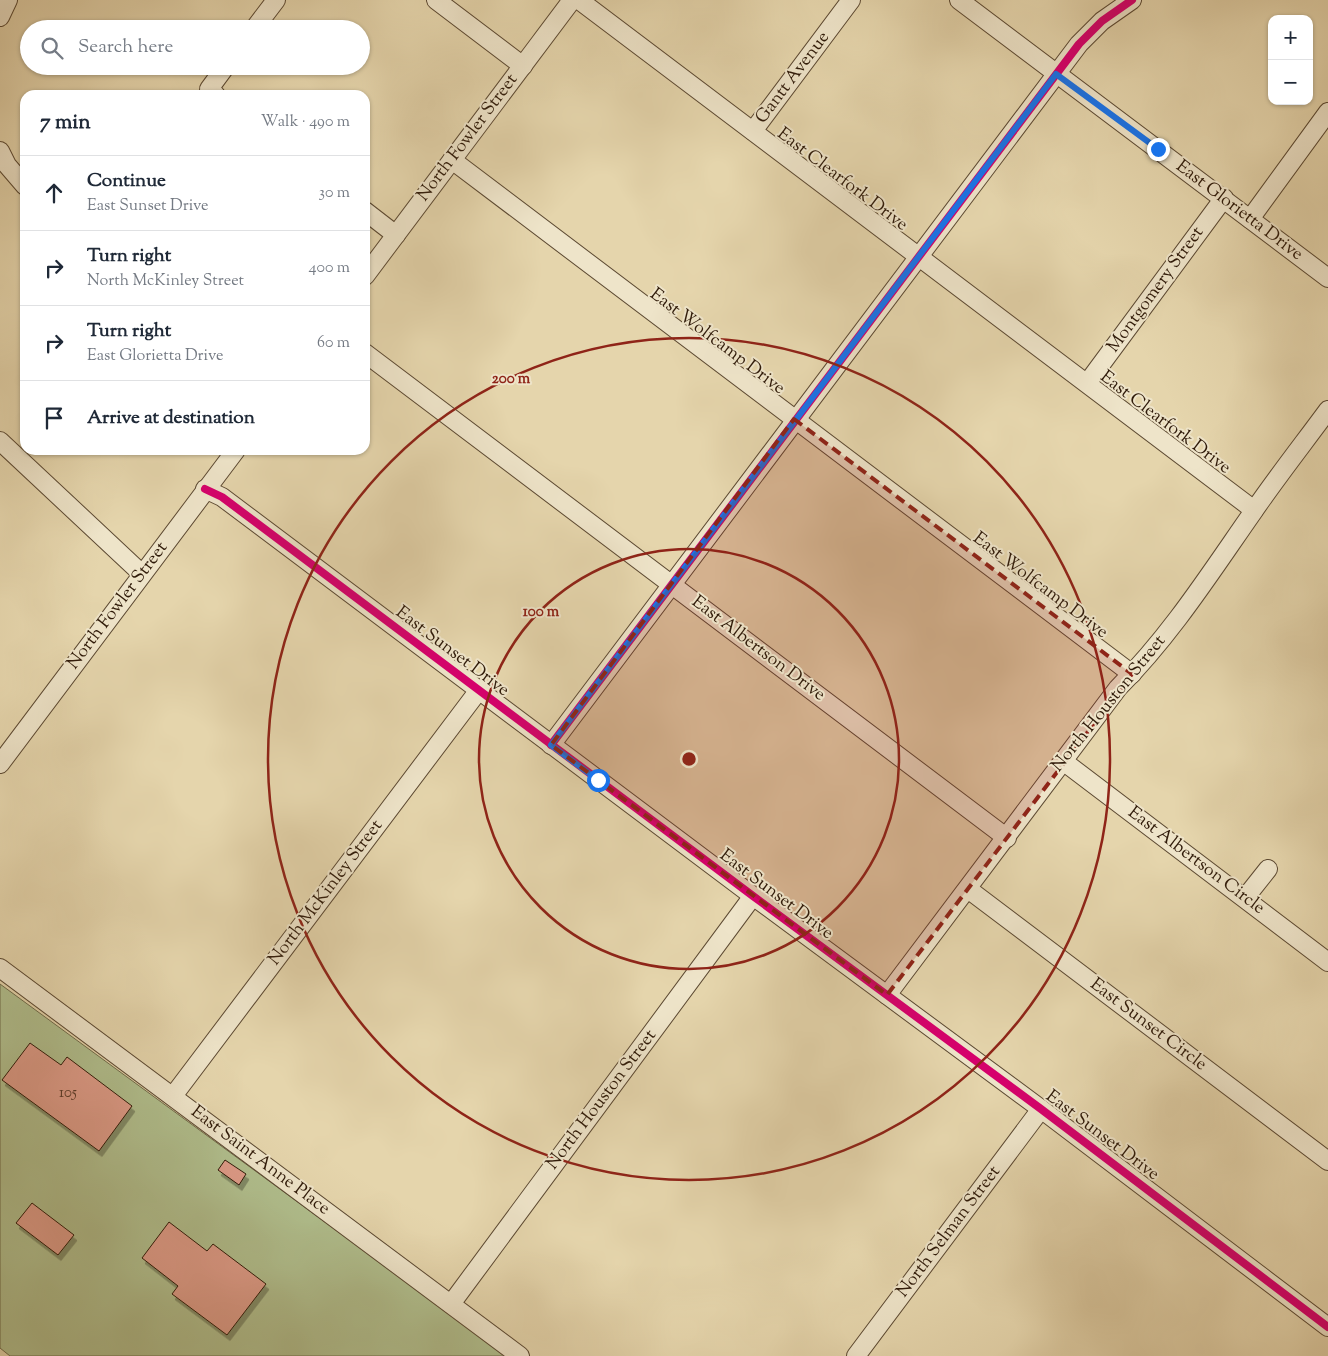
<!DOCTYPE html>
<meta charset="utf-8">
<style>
body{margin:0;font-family:"Sorts Mill Goudy",serif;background:#f6f6f7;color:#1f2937}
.controls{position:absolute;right:15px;top:15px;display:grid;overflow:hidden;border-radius:10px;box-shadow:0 1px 4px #0004}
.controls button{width:45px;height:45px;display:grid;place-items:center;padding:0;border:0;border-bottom:1px solid #e0e1e3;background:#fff;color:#1f2937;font:25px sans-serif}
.stop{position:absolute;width:15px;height:15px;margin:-11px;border:4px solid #1a73e8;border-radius:50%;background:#fff}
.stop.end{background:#1a73e8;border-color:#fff;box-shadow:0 1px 5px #0008}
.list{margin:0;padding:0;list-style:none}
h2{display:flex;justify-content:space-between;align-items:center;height:65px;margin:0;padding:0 20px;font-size:21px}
h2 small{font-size:16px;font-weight:400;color:#747a83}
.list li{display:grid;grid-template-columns:32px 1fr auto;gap:15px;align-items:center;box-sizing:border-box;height:75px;padding:0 20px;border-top:1px solid #e0e1e3}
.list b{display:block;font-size:19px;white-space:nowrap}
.list p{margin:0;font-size:16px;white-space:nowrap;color:#747a83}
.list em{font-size:16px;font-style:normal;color:#747a83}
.icon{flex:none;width:28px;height:28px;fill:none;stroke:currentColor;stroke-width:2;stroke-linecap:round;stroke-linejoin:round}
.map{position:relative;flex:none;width:1328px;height:1356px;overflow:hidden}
.search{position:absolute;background:#fff;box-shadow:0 1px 4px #0004;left:20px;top:20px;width:350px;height:55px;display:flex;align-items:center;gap:12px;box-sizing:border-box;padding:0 18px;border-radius:28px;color:#747a83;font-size:19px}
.panel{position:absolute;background:#fff;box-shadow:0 1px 4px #0004;left:20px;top:90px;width:350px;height:365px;border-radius:15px}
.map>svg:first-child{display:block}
.green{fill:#b0be8d;stroke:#706c4b}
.building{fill:#dd9b88;stroke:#2f1a09;filter:url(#shadow)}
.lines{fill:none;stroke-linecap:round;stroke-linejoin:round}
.minor-casing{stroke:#5c4932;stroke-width:20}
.minor{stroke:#eee4c9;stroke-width:18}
.cycleway-casing{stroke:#eee4c9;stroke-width:11}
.cycleway{stroke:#d6006c;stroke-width:8}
.route{stroke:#1a73e8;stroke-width:6}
.marked{fill:#8f2418;fill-opacity:0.2;stroke:#8f2418;stroke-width:4;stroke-dasharray:10 6;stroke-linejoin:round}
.ring{fill:none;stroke:#8f2418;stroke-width:2.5}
.labels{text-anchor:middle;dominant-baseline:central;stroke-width:4;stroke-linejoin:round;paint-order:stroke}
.number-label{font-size:15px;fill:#5a3a29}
.street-label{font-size:18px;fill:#2f1a09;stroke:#eee4c9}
.centre{fill:#8f2418;stroke:#eee4c9;stroke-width:2.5}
.ring-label{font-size:15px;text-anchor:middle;font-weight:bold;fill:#8f2418;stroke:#eee4c9;stroke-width:4;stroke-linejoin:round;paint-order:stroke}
</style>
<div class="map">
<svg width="1328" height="1356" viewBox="0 0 1328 1356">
<defs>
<filter id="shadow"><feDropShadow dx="3" dy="5.5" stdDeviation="0" flood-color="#0004"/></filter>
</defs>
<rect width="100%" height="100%" fill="#e5d5ac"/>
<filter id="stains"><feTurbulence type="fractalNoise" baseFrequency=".004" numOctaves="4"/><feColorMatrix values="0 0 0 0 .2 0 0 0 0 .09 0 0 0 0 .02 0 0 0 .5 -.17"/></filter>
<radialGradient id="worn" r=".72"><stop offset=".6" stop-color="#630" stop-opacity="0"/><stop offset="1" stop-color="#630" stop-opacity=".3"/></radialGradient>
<polygon class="green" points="0,984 508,1356 10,1356 0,1348"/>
<g class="building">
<polygon points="30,1043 61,1065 67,1057 132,1106 99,1151 2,1080"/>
<polygon points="225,1160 246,1174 239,1185 218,1170"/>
<polygon points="32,1203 74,1235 58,1255 16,1223"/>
<polygon points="169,1222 207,1251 213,1244 266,1284 227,1335 172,1294 178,1286 142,1258"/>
</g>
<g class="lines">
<g class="minor-casing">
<g id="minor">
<polyline points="436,0 523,66"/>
<polyline points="579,0 1254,510"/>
<polyline points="959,0 1328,278"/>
<polyline points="0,17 8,0"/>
<polyline points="254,29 276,0"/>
<polyline points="216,95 209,89 226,66"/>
<polyline points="753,131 851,0"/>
<polyline points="0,151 7,165 25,186"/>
<polyline points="452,160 1132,674"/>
<polyline points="365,211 396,235"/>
<polyline points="1250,219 1328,112"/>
<polyline points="365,276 572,0"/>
<polyline points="365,353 1007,838"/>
<polyline points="1088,382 1224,198"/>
<polyline points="0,441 142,574"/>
<polyline points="205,489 222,497 753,896 1041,1109 1328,1327"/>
<polyline points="551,745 1079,44 1102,21 1132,0"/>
<polyline points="1063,761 1328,962"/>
<polyline points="0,764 236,450"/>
<polyline points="968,889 1328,1161"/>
<polyline points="1245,898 1268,869"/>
<polyline points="0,968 520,1356"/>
<path d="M887,995L1118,688C1171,635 1211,572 1253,512C1277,477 1303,444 1328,410"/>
<polyline points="173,1096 479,690"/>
<polyline points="451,1304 753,896"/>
<polyline points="856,1356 1041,1109"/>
</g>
</g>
<use href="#minor" class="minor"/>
<g class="cycleway-casing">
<g id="cycleway">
<polyline points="205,489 222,497 753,896 1041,1109 1328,1327"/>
<polyline points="551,745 1079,44 1102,21 1132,0"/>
</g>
</g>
<use href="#cycleway" class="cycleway"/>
</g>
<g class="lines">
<polyline class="route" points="598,780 551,745 1056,74 1158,149"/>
</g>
<path class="marked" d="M794,419L1132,674L887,995L551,745Z"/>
<g class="ring">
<circle cx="689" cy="759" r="210"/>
<circle cx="689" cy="759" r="421"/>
</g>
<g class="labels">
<g class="number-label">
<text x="68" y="1093">105</text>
</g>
<g class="street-label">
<text transform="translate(793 78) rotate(-53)">Gantt Avenue</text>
<text transform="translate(468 138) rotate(-53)">North Fowler Street</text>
<text transform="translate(842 180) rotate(37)">East Clearfork Drive</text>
<text transform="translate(1239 211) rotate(37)">East Glorietta Drive</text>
<text transform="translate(1156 290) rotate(-54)">Montgomery Street</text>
<text transform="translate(717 342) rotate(37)">East Wolfcamp Drive</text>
<text transform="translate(1165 423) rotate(37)">East Clearfork Drive</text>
<text transform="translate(1040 586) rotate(37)">East Wolfcamp Drive</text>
<text transform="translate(118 606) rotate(-53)">North Fowler Street</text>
<text transform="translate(758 649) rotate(37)">East Albertson Drive</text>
<text transform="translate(452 652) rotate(37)">East Sunset Drive</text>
<text transform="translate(1109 704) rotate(-51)">North Houston Street</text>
<text transform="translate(1196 861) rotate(37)">East Albertson Circle</text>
<text transform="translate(326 893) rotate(-53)">North McKinley Street</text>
<text transform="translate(776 895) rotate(37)">East Sunset Drive</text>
<text transform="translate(1148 1025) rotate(37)">East Sunset Circle</text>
<text transform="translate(602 1100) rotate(-53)">North Houston Street</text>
<text transform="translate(1102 1136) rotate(37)">East Sunset Drive</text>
<text transform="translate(260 1161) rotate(37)">East Saint Anne Place</text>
<text transform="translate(949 1232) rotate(-53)">North Selman Street</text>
</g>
</g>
<circle cx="689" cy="759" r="8" class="centre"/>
<g class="ring-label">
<text x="511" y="383">200 m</text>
<text x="541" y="616">100 m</text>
</g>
<rect width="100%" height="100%" filter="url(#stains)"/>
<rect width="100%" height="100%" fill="url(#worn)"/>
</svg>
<div class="controls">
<button>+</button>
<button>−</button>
</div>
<div class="stop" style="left:598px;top:780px"></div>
<div class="stop end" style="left:1158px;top:149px"></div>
<div class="search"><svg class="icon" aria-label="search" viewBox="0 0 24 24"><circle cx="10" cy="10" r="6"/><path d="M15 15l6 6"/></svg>Search here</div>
<section class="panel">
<h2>7 min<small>Walk · 490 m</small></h2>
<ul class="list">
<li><svg class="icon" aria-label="ahead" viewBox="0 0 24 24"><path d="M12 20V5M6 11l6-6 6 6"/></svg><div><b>Continue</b><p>East Sunset Drive</p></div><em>30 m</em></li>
<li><svg class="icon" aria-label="right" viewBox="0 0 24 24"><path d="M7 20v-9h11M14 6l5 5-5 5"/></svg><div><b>Turn right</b><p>North McKinley Street</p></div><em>400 m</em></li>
<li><svg class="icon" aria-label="right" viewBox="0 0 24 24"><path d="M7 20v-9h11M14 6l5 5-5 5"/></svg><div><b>Turn right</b><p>East Glorietta Drive</p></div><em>60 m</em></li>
<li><svg class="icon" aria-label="arrive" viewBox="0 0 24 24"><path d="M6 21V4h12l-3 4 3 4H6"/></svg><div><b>Arrive at destination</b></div></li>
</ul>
</section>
</div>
